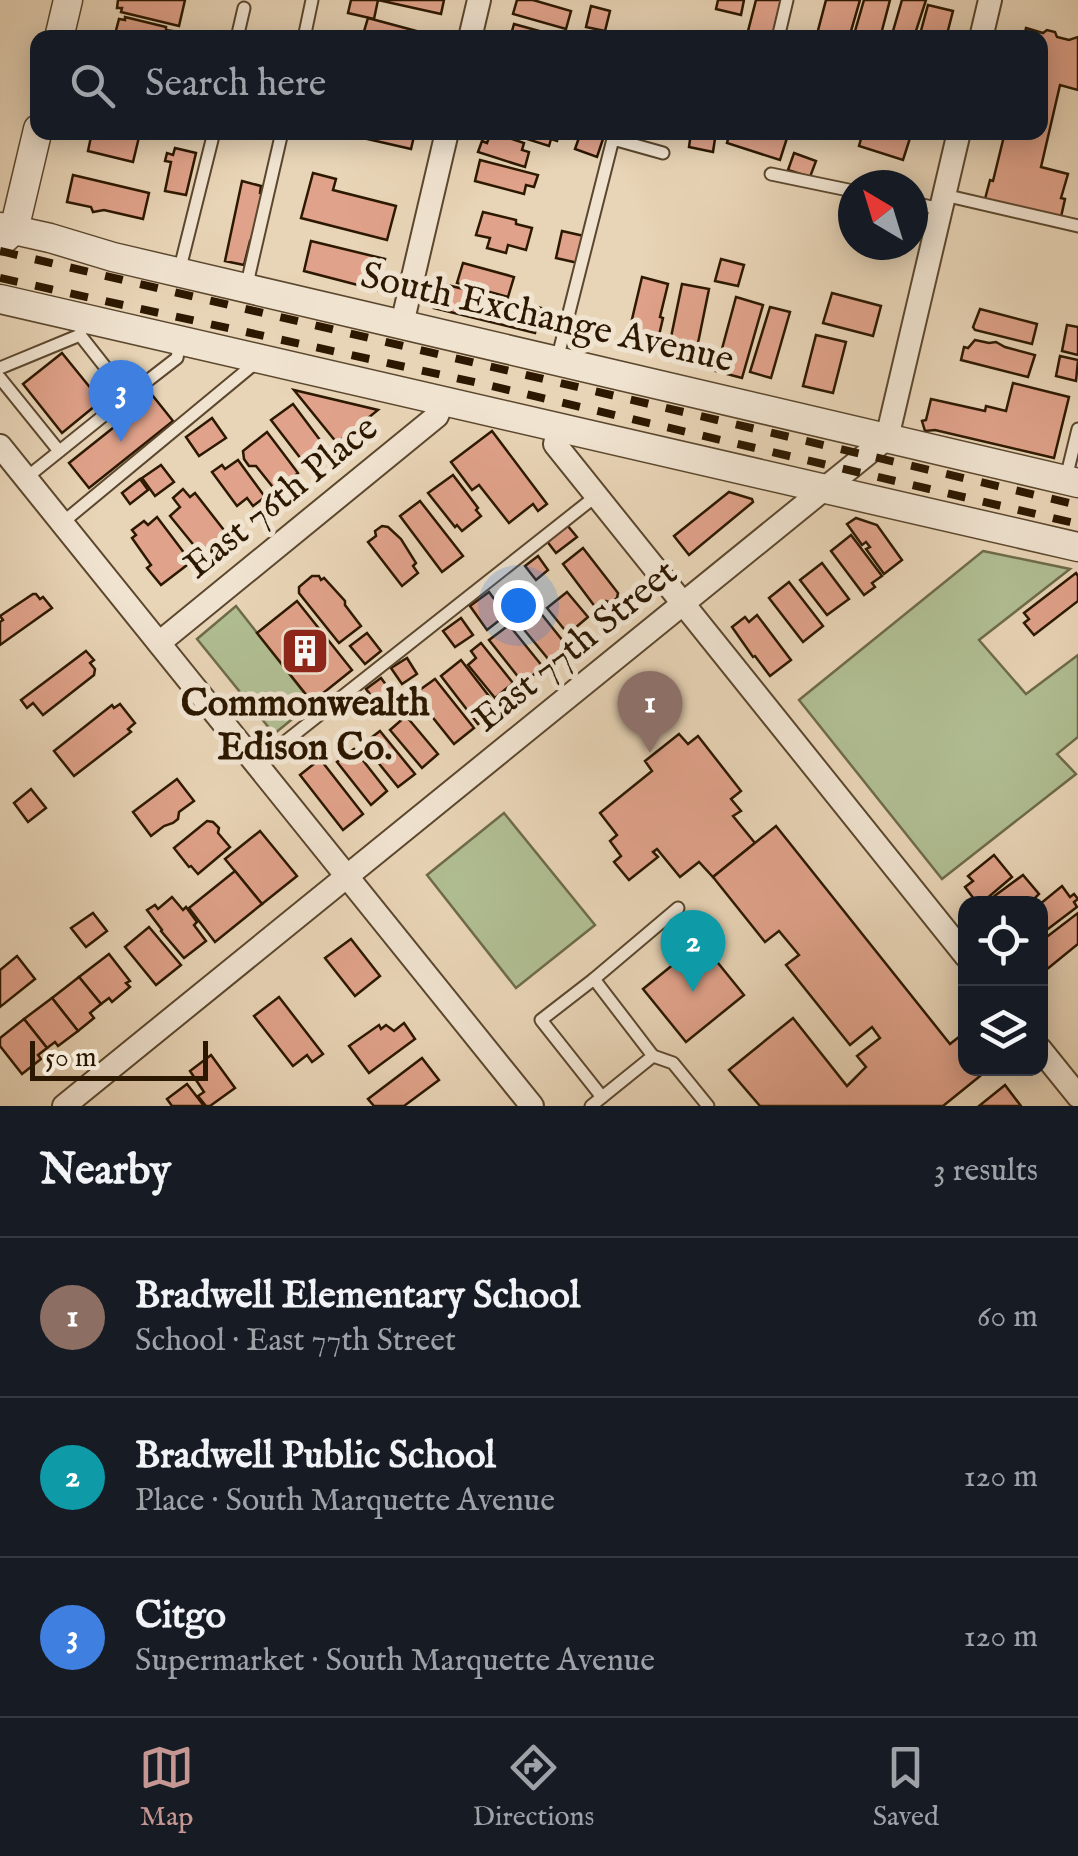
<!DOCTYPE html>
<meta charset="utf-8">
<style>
body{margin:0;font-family:"IM FELL English",serif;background:#20242c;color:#f1f3f6}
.controls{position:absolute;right:30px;bottom:30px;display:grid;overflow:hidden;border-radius:20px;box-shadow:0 5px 25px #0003}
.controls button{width:90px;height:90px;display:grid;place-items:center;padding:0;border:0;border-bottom:2px solid #363941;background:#171b24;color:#f1f3f6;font:50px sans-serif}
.compass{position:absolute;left:838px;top:170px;width:90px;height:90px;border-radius:50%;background:#171b24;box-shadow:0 5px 25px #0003;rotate:322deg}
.scale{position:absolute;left:30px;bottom:25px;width:178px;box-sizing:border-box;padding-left:10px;border:5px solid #2c1800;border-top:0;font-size:28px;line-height:35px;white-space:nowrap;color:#2c1800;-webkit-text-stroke:8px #f0e3d0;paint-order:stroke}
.you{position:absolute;left:518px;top:605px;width:35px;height:35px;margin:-25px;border:8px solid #fff;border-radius:50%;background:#1a73e8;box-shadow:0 0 0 15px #1a73e833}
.badge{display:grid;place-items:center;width:65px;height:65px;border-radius:50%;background:#c59692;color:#fff;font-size:32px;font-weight:700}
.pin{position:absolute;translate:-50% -82px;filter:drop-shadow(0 2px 5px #0008)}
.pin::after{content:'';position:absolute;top:52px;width:35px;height:30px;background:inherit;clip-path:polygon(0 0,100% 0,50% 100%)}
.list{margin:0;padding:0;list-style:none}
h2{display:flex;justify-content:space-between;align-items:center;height:130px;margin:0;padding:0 40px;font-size:42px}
h2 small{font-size:32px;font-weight:400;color:#9ea1a6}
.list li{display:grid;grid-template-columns:65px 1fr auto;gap:30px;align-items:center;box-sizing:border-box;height:160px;padding:0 40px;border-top:2px solid #363941}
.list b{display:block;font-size:38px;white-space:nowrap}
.list p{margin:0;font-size:32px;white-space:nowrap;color:#9ea1a6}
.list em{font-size:32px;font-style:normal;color:#9ea1a6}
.icon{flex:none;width:55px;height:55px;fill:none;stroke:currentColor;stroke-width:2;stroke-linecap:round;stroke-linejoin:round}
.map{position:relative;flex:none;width:1078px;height:1106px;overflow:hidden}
.search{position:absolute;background:#171b24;box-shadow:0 5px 25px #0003;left:30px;right:30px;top:30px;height:110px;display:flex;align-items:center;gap:25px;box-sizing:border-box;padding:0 35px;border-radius:20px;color:#9ea1a6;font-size:38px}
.sheet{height:610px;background:#171b24}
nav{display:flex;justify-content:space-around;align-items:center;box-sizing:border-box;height:140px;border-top:2px solid #363941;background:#171b24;font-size:28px;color:#9ea1a6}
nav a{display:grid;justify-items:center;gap:5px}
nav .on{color:#c59692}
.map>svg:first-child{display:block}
.green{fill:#b0be92;stroke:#6e6b49;stroke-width:2.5}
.building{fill:#e0a28a;stroke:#2c1800;stroke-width:2.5}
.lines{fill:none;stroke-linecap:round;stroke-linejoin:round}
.service-casing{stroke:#5b472e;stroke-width:15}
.minor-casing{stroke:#5b472e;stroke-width:26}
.tertiary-casing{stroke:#5b472e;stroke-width:31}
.service{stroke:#f0e3d0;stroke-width:11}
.minor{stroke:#f0e3d0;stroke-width:22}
.tertiary{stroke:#f0e3d0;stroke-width:28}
.rail{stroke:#2c1800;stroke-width:8;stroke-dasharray:18 18;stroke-linecap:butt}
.labels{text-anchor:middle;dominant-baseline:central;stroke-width:10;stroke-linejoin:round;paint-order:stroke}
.street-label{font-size:38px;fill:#2c1800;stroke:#f0e3d0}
.poi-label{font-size:38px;font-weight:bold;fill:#2c1800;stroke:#f0e3d0}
</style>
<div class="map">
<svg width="1078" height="1106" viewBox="0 0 1078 1106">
<rect width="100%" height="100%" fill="#e8d4b6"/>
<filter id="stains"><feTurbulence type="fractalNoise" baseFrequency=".002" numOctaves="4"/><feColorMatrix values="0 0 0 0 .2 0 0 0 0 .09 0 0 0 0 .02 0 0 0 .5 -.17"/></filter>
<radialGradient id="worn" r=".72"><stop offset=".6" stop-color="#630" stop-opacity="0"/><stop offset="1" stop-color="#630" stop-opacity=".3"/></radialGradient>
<g class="green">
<polygon points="983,551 1070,569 979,640 1026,694 1078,655 1078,737 1057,754 1076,774 942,879 799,700"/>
<polygon points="236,606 312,703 274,734 197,639"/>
<polygon points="504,813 595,925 516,988 427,875"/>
</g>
<g class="building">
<polygon points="118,0 185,0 179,26 121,12 122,8 117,8"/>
<polygon points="351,0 444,0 441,14 378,0 374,19 348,13"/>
<polygon points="517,0 533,0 571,11 566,29 513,14"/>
<polygon points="718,0 744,0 741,15 716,9"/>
<polygon points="756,0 784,0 780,5 772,38 757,38 747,35"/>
<polygon points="826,0 860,0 849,38 816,38"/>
<polygon points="864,0 890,0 880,38 853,38"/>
<polygon points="902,0 926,0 915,34 908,32 907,38 891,38"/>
<polygon points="928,5 953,11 946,38 919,38"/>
<polygon points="591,6 610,11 605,31 586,27"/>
<polygon points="125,17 166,27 166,30 179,32 177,38 114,38 119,19 125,20"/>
<polygon points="368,18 435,36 362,38"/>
<polygon points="514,24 561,37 561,38 510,38"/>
<polygon points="1026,28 1043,33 1047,30 1055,32 1057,37 1069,40 1078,37 1078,90 1060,85 1041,167 1068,174 1061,198 1065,199 1061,217 985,199 990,180 993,181 1005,132 1040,132 1040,38 1024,38"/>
<polygon points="92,132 140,133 133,162 88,151"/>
<polygon points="364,132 415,132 411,149 363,138"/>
<polygon points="491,132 524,143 522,150 529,152 525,167 478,152 482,141 487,143"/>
<polygon points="505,132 559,132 557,141 551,139 549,146"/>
<polygon points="581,132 594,132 604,136 597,157 575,149"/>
<polygon points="691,132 716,132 713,152 689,147"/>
<polygon points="730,132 771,132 787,138 780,160 727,143"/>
<polygon points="863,132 912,132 903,160 859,146"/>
<polygon points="175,148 196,153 186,195 165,191 171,162 165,161 167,153 173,155"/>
<polygon points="794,153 816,161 810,177 788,170"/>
<polygon points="480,160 538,175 534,187 526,185 524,194 475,181"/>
<polygon points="313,173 336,179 333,190 396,206 387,240 301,218"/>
<polygon points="73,175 149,193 143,219 104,210 93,212 91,207 67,202"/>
<polygon points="242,181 261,186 260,193 263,194 252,242 250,241 244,265 225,261"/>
<polygon points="483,212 516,220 516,224 532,228 526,250 508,245 506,253 487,248 490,238 476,235"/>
<polygon points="562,231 584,236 578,263 556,258"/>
<polygon points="311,241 385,259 377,290 304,271"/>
<polygon points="721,259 744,265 738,286 715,281"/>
<polygon points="463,263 514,277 508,297 457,283"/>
<polygon points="642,277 668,284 660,317 663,318 657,344 628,336"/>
<polygon points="439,283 541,308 535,333 434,308"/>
<polygon points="682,284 709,289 697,348 670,342"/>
<polygon points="832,293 881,306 873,336 823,323"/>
<polygon points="736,297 763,305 742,378 716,371"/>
<polygon points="770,307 790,312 771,378 750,372"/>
<polygon points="980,309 1037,324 1032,344 975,330 973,327"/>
<polygon points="1067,325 1078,327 1078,355 1062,351"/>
<polygon points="816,335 846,342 833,393 803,386"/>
<polygon points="975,340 989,343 996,342 1005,347 1035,355 1028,377 961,360 964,347 968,348"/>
<polygon points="62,353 101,401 62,433 23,384"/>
<polygon points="1060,356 1078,360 1076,381 1056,376"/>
<polygon points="1013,383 1069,397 1054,458 935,430 925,431 922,421 926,420 931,399 985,411 986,406 1006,411"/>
<polygon points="294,390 378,410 337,443"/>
<polygon points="153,396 173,421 89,488 69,463"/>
<polygon points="293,404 329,452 308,468 271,420"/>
<polygon points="212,418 226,438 199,456 186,437"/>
<polygon points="492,431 547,504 538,511 533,504 509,523 479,485 472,490 451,462"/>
<polygon points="267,432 298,473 276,491 256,466 249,466 244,459 243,451"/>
<polygon points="238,460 265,497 253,506 247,498 237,506 212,472 222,465 225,469"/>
<polygon points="161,465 174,482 155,496 142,478"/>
<polygon points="453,475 478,508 476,510 481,516 462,531 457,525 455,527 428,493"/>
<polygon points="140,479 148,490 130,504 122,493"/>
<polygon points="183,489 190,497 195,493 227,534 201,554 170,516 180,507 173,498"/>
<polygon points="729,492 752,499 753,502 689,555 674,536"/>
<polygon points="420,501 463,556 442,572 400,516"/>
<polygon points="157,517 191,562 161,585 147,568 151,565 132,538 136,535 132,530 144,521 148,525"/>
<polygon points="856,518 877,525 902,560 884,574 866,549 870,547 866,542 862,545 847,524"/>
<polygon points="567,525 577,537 556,553 546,540"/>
<polygon points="382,526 388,527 401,539 416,563 413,566 418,573 402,586 368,542 376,536 375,531"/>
<polygon points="851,535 882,576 872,583 875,587 864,595 831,551"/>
<polygon points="583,548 618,593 617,598 611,603 606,601 596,608 563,564"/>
<polygon points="538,556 548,570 536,580 525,566"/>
<polygon points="822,563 849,599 827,615 800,580"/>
<polygon points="1076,573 1078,576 1078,601 1034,635 1024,623 1029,619 1024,613"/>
<polygon points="312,576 319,576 321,580 324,578 345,601 345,605 361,626 339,643 299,593 299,587"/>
<polygon points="789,582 823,626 803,642 769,598"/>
<polygon points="489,592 506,615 487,630 470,606"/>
<polygon points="567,592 588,617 568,634 547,608"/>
<polygon points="33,594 36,594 40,599 43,597 52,608 0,645 0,622 3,620 0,616"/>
<polygon points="297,601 352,670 312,702 257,633"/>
<polygon points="539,611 567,646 549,660 521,626"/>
<polygon points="757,615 791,660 770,676 755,656 753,657 732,627 745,617 749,622"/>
<polygon points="461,618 473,635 455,647 443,631"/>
<polygon points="509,625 543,667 523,683 489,640"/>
<polygon points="367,633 381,651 365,664 350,646"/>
<polygon points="481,643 513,683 495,698 468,665 476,658 471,651"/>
<polygon points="86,651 94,660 90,663 95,669 94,675 43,715 33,703 27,708 21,700"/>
<polygon points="407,658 417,674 402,684 391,668"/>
<polygon points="461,660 499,709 478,724 441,676"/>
<polygon points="381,678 390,690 376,702 366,689"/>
<polygon points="435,679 474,728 454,744 414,694"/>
<polygon points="120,704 135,723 128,729 131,732 74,776 54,751 112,705 114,708"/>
<polygon points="406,716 438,754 422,768 390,730"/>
<polygon points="380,731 415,774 398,787 363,744"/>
<polygon points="679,734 688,744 698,736 741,791 731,799 741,811 733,816 755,843 713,877 699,862 680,877 657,849 653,852 658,857 629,880 614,862 621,856 610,841 617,835 600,813 652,771 645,761"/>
<polygon points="354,749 387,791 371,805 337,762"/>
<polygon points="320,759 363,814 343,830 300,775"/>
<polygon points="177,779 194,801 179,812 178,819 173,823 164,826 151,836 133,812"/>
<polygon points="31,789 46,808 28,822 14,803"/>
<polygon points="207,821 213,822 219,828 218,833 230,847 198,874 191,866 189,867 174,848"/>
<polygon points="776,826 950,1044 964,1033 966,1035 966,1068 990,1068 943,1106 760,1106 729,1070 793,1018 847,1086 866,1067 857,1056 880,1038 872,1027 850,1045 786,965 799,955 779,931 765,942 713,877"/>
<polygon points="260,831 297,876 262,904 225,859"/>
<polygon points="994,855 1012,877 985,900 983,898 977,903 965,887 973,881 968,876"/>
<polygon points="235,871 262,904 215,942 189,908"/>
<polygon points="1023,875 1039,894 1031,902 992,904 989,900"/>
<polygon points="1062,886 1070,897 1074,894 1078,899 1074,902 1077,907 1040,935 1040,904"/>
<polygon points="172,897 183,910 186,907 197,922 194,925 206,941 184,958 161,931 162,930 147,910 155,905 158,909"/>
<polygon points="93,913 107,931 86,947 71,928"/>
<polygon points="1078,913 1078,944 1046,970 1040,963 1040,942"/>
<polygon points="149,927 181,965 156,985 125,947"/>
<polygon points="351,939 380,976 355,996 325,958"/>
<polygon points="701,942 744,995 686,1042 643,989"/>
<polygon points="109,954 130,981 126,983 130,987 112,1002 109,998 101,1004 79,977"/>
<polygon points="17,956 35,979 0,1007 0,970"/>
<polygon points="79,977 101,1004 90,1013 94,1018 78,1031 52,998"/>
<polygon points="279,997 323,1054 312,1062 307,1055 293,1066 254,1016"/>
<polygon points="52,998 78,1031 58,1046 55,1042 47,1048 24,1019"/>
<polygon points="24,1019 47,1048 38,1055 41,1059 22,1074 0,1046 0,1038"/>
<polygon points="404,1023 415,1039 369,1073 349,1046 379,1025 381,1029 386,1025 394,1031"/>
<polygon points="211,1055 235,1088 210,1106 206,1106 198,1096 204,1092 190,1071"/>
<polygon points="422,1058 439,1080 404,1106 374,1106 368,1099"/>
<polygon points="187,1084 204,1106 172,1106 167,1099"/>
<polygon points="1005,1085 1021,1106 979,1106"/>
</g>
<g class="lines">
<g class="service-casing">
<g id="service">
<polyline points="237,38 244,8"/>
<polyline points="304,38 312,0"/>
<polyline points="778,38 787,0"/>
<polyline points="771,174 853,191"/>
<polyline points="944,195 1078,226"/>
<polyline points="913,203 941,209"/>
<polyline points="179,272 214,132"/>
<polyline points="246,288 282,132"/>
<polyline points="80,335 128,396 177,358 180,342"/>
<polyline points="557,360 613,139 663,153"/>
<polyline points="0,368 80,335 81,330"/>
<polyline points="0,378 59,451"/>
<polyline points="26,478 128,396"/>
<polyline points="1066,478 1078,429"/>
<polyline points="62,523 259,360"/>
<polyline points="257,764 596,496"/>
<polyline points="594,979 541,1020 602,1097"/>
<polyline points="653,1056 673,1063 708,1106"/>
<polyline points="591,1106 653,1056 594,979 678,908"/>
</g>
</g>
<g class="minor-casing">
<g id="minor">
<polyline points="470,38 479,0"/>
<polyline points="981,38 990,0"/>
<polyline points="402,324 447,132"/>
<polyline points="559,427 555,444 966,956"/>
<polyline points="0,446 532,1106"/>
<polyline points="159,643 437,416 443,401"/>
<polyline points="1040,1049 1078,1096"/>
<polyline points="64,1106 887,438 959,132"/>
</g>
</g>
<g class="tertiary-casing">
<g id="tertiary">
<polyline points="59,38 68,0"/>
<polyline points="0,227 50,238 113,257 1078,483"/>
<polyline points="3,240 14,230 38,129"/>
<polyline points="0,299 1078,547"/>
</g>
</g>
<use href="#service" class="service"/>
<use href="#minor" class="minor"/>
<use href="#tertiary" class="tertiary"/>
<g class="rail">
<polyline points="0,251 1078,505"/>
<polyline points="0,278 483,384 1078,524"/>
</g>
</g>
<defs>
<g id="building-square" transform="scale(2.5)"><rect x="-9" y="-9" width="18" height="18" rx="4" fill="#8f2418" stroke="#f0e3d0"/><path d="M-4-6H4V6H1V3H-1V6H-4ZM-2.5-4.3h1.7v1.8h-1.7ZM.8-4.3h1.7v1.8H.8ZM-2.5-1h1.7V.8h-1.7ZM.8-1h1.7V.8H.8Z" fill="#fff"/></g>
</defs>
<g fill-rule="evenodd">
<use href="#building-square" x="305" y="651"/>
</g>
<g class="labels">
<g class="street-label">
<text transform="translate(547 319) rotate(13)">South Exchange Avenue</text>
<text transform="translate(282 498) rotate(-39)">East 76th Place</text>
<text transform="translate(576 647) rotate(-39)">East 77th Street</text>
</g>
<g class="poi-label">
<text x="305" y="705">Commonwealth<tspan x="305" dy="44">Edison Co.</tspan></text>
</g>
</g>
<rect width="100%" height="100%" filter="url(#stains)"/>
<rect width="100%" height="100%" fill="url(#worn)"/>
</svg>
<div class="controls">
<button><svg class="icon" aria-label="locate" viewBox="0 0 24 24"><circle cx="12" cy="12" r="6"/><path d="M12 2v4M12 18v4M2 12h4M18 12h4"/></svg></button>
<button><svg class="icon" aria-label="layers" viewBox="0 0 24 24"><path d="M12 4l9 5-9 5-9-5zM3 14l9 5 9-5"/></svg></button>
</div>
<svg class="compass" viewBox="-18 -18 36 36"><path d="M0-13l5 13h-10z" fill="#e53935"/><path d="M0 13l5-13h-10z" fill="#9ea1a6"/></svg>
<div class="scale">50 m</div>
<div class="you"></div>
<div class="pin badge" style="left:650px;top:753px;background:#8d6e63">1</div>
<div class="pin badge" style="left:693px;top:992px;background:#0f9aa8">2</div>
<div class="pin badge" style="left:121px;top:442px;background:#3f7fe0">3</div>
<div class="search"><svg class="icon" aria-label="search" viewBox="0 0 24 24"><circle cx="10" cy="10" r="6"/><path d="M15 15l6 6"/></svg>Search here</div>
</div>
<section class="sheet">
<h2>Nearby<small>3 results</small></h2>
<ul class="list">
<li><span class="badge" style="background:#8d6e63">1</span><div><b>Bradwell Elementary School</b><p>School · East 77th Street</p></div><em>60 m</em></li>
<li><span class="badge" style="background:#0f9aa8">2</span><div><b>Bradwell Public School</b><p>Place · South Marquette Avenue</p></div><em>120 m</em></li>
<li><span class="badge" style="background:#3f7fe0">3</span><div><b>Citgo</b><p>Supermarket · South Marquette Avenue</p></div><em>120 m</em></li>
</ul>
</section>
<nav>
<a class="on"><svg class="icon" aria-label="map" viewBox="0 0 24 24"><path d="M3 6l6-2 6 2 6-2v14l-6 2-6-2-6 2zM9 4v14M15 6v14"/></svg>Map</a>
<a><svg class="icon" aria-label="directions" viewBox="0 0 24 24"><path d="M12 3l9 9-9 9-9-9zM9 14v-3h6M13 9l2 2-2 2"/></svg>Directions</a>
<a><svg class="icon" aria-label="saved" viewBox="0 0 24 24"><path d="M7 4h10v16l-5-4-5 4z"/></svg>Saved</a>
</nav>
